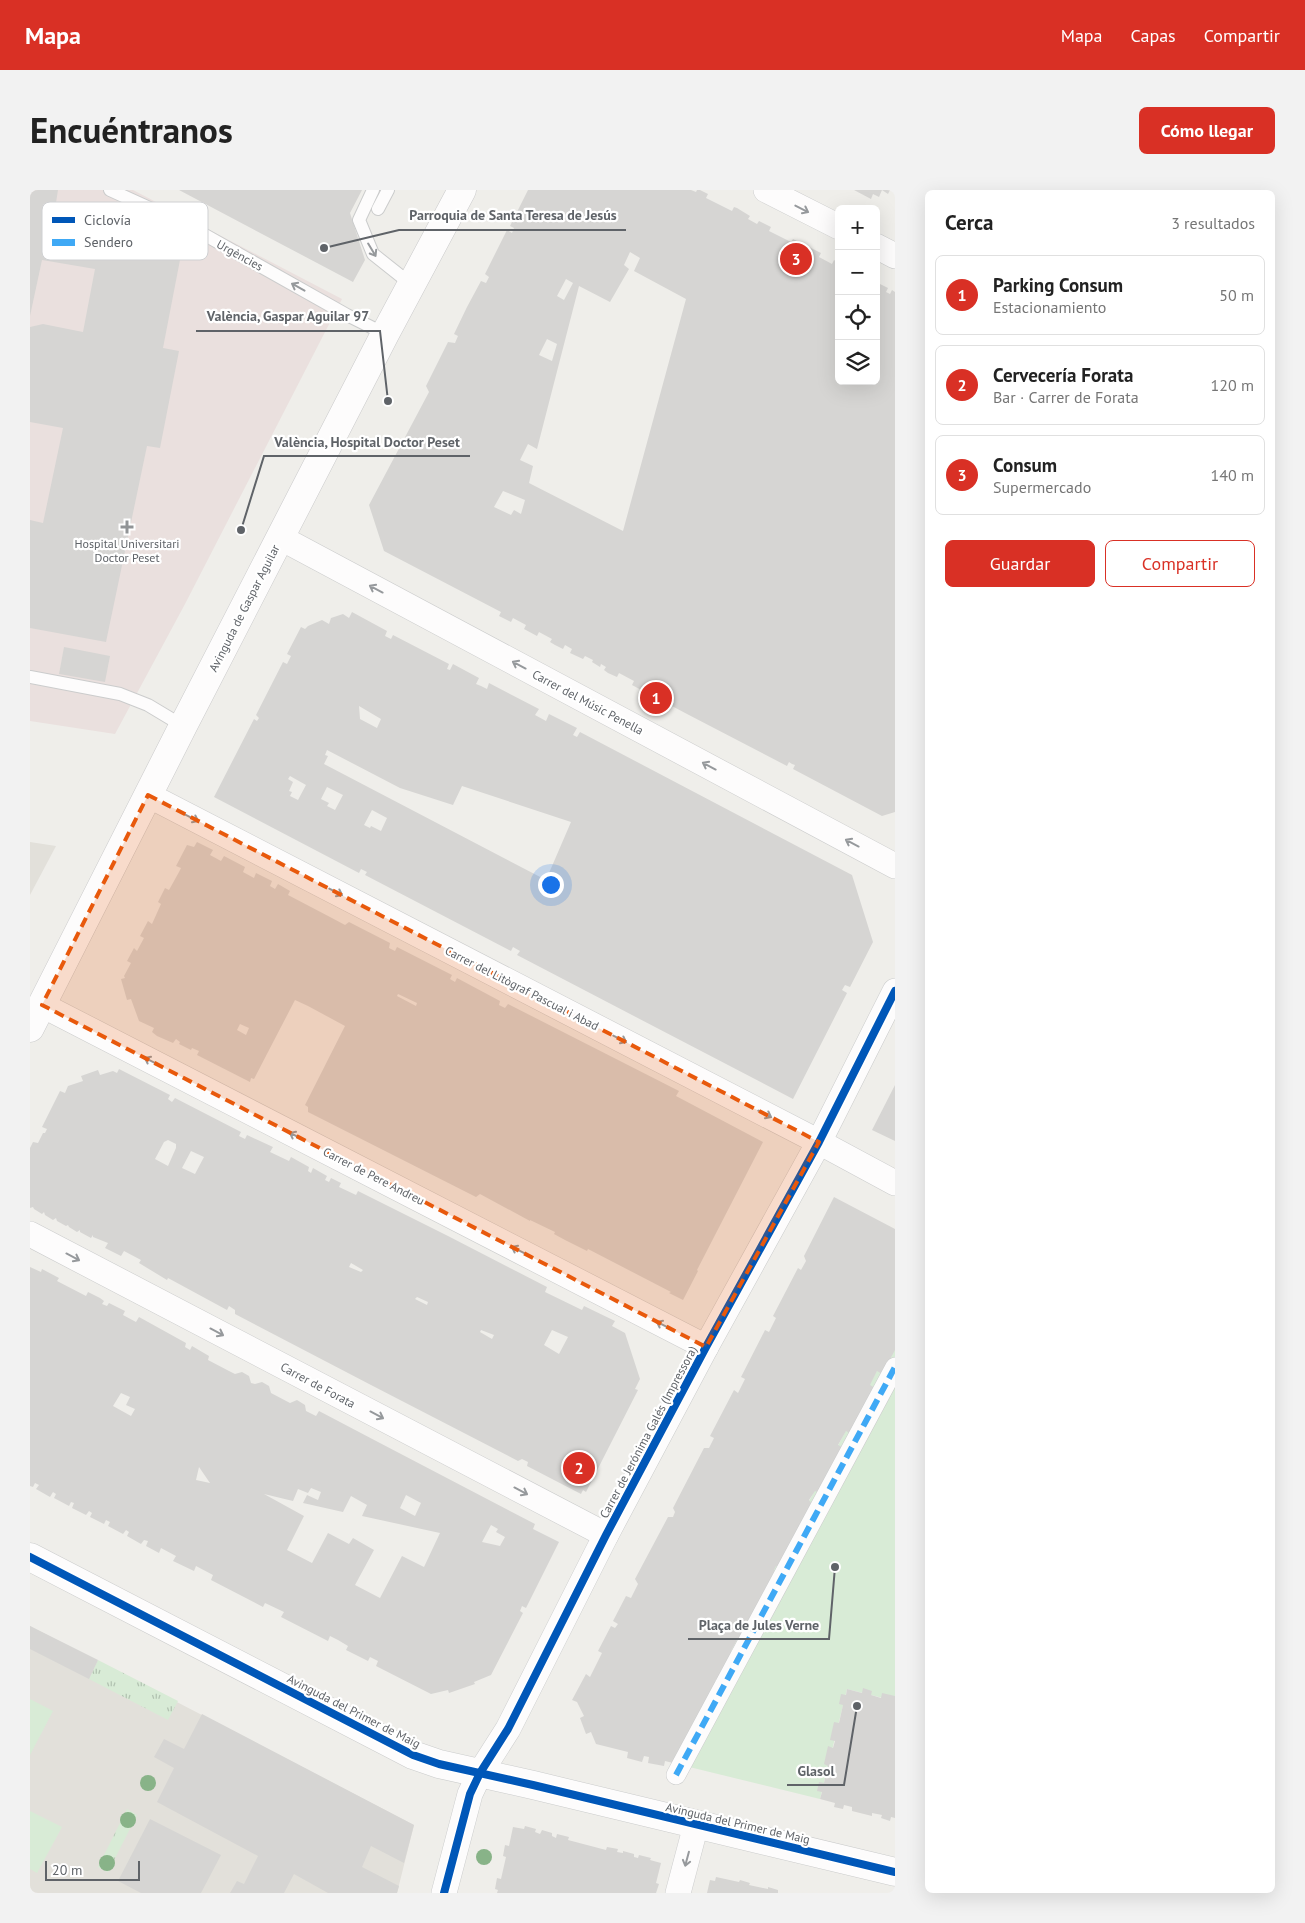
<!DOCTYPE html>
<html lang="es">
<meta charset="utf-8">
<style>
body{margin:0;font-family:"PT Sans",sans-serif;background:#f2f2f2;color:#222}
.controls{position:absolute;right:15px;top:15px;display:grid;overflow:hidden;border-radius:8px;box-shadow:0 5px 20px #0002}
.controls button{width:45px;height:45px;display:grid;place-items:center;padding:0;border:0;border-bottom:1px solid #e0e0e0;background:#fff;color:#222;font:25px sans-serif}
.scale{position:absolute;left:15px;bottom:12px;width:95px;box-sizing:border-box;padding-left:5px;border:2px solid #5f6368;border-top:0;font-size:14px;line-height:18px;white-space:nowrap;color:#5f6368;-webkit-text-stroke:4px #fff;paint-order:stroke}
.you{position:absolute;left:520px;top:694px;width:18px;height:18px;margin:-12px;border:4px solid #fff;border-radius:50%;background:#1a73e8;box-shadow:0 0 0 8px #1a73e833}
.badge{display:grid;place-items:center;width:32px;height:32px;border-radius:50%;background:#d93025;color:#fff;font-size:16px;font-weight:700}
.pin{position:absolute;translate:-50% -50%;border:2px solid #fff;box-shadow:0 1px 5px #0006}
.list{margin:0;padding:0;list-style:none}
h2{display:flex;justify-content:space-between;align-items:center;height:65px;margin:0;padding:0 20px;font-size:21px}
h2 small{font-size:16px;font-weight:400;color:#767676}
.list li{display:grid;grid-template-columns:32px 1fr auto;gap:15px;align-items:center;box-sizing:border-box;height:80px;margin:0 10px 10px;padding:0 10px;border:1px solid #e0e0e0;border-radius:8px}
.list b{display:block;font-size:19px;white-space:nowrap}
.list p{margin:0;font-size:16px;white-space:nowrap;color:#767676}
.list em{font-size:16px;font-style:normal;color:#767676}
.actions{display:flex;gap:10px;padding:15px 20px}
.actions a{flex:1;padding:11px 0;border:1px solid #d93025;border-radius:8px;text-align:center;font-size:18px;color:#d93025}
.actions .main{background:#d93025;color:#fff}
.icon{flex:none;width:28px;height:28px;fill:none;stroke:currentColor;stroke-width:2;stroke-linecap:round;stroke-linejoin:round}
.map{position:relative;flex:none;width:865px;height:1703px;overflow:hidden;border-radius:8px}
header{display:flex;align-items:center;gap:30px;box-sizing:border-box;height:70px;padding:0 25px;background:#d93025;color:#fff}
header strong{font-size:24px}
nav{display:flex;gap:28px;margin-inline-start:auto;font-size:18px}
.intro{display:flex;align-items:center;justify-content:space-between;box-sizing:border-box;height:120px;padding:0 30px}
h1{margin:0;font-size:35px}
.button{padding:12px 22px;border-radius:8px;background:#d93025;color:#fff;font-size:18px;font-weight:700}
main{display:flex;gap:30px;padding:0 30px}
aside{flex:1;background:#fff;border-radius:8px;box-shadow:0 5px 20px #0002}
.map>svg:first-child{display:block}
.education{fill:#e2e0da}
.medical{fill:#eae0de}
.grass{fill:url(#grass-tufts)}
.park{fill:#d8ebd6}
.building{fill:#d6d5d3;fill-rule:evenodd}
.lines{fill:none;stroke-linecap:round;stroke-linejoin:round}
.service-casing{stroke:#cbcccc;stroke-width:14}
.pedestrian-casing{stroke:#cbcccc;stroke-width:20}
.minor-casing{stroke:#cbcccc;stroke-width:26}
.tertiary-casing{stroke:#cbcccc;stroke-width:29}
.secondary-casing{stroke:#cacacb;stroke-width:29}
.service{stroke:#fdfcfc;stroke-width:12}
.pedestrian{stroke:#fdfcfc;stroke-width:19}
.minor{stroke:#fdfcfc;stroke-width:25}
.tertiary{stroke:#fdfcfc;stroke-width:28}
.secondary{stroke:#fdfcfc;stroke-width:28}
.quiet{stroke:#3fa9f5;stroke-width:6;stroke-dasharray:12 6;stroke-linecap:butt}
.cycleway-casing{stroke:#fff;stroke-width:11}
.cycleway{stroke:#0057b8;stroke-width:8}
.tree{fill:#88b388}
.oneway{stroke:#96999c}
.marked{fill:#e8590c;fill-opacity:0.2;stroke:#e8590c;stroke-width:4;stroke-dasharray:10 6;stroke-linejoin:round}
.poi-dot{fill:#919496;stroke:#fff;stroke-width:2}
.labels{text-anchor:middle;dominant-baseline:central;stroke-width:4.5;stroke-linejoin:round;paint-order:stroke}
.street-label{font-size:12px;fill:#5f6368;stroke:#fff}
.poi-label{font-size:12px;fill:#5f6368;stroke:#fff}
.key{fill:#fff;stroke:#cfd0d2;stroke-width:1}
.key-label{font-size:14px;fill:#5f6368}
.leader{fill:none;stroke:#5f6368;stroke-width:2}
.callout-dot{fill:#5f6368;stroke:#fff;stroke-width:2}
.callout-label{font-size:14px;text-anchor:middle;font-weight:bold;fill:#5f6368;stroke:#fff;stroke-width:4.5;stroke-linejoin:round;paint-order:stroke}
</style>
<header>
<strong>Mapa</strong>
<nav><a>Mapa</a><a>Capas</a><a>Compartir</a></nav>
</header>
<div class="intro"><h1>Encuéntranos</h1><a class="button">Cómo llegar</a></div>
<main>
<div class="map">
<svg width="865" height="1703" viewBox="0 0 865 1703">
<defs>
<pattern id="grass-tufts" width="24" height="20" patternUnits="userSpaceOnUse" patternTransform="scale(1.25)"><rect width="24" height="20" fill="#d8ebd6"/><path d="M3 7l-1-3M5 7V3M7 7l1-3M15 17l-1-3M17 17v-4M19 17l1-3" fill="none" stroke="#b2c2b1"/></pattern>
</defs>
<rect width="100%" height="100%" fill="#efeeea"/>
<g class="education">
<polygon points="0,652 26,656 0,705"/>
<polygon points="0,1436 384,1635 367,1703 0,1703"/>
</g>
<polygon class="medical" points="0,0 103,0 312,109 155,414 85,544 0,531"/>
<g class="grass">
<polygon points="68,1470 148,1511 138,1530 59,1489"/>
<polygon points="97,1619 107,1625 78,1682 68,1677"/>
</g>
<g class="park">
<polygon points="865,1146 865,1511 817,1499 790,1609 643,1573"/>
<polygon points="0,1509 23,1521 0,1565"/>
<polygon points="0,1621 32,1637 7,1683 0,1679"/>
</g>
<g class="building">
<polygon points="0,0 28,0 25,19 155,44 133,158 149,161 130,258 117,256 76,452 0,438 0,330 13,333 33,238 0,232 0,137 13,134 53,142 65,79 12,70 0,126"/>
<polygon points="149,0 332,0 320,23 335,70 323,92"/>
<path d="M498,0H661L666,2L667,0H670L678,4L676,8L702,21L704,17L707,18L720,26L718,29L727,34L729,31L741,37L739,41L761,52L763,49L775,55L773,59L777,60L779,57L791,63L789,67L802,74L804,70L809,73V191H846V92L858,98L856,102L860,104L862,100L865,102V622L852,626L763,579L765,575L762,574L759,572L757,576L657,524L642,516L644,512L642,511L634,506L632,511L619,504L621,500L617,498L615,502L602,495L604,491L589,483L587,487L578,483L574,480L576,477L571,474L570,477L562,472L563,470L555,466L553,469L540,463L542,459L535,455L533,459L525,455L520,452L522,449L509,442L507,446L494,439L496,435L483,428L481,432L469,426L471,422L354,361L339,315L399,202L396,196L418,152L425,153L428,146L424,144L437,117L451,91L456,93L459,87L455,84L477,40L482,43L484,38L480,36ZM600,62L610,68L604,81L656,109L593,341L499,293L503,276L490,270L498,254L507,259L549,96L580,112L599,79L594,75ZM536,89L543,93L534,110L527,106ZM517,149L527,154L522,171L509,165ZM473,301L495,310L491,324L484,320L481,325L464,317Z"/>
<polygon points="824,0 860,0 858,4 852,0 849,7 843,4 841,9"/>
<path d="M322,422L357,441L355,446L361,449L363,445L419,474L417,479L420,480L423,474L449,488L446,494L451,496L457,499L459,493L509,519L505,525L516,531L519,524L547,538L543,545L547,547L550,542L822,685L843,752L820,797L815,795L812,800L817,803L763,909L487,765L490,761L483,757L481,761L335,685L337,682L331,679L329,683L184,607L224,529L227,531L229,528L226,525L253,472L257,474L261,466L257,464L271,437L275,439L278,436L292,430L299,434L301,428L313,424L319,428ZM329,516L351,529L347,538L330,529ZM297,560L370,598L423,615L432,596L541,632L516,690L294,574L298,566L295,565ZM260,586L276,595L268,610L260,606L262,602L259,601L263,592L258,589ZM297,597L313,605L305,620L297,616L299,613L291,609ZM342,620L357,628L351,641L341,636L340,638L334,635Z"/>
<polygon points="34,457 80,466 75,492 29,484"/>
<path d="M167,652L183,660L180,665L191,671L194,666L215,677L213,682L224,688L226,683L242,691L240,696L245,699L248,694L260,701L258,705L300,727L315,735L319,732L360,753L359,758L365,761L367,757L422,785L420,789L425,792L427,788L470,811L469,815L475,818L478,814L649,901L646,906L733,952L667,1080L668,1081L653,1110L639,1103L641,1102L558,1059L557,1061L535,1050L524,1044L525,1042L500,1030V1031L450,1004L446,1007L278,922V917L275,915L315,836L278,816L265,810L224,889L221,888L220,892L167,865L169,861L162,858L161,860L149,854L150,852L146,849L143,853L127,846L122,842L124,838L109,831L101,809L97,810L91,789L95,788L94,786L101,773L97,771L104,758L107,761L114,748L110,746L118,731L122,734L131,714L128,712L135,698L139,700L149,682L151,678L146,676L157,655L164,657ZM368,804L387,813L386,816L367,806ZM210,834L219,838L216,845L207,840Z"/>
<path d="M89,879L140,905L138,909L142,912L145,908L211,942L209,946L215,949L217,945L243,957L240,962L259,971L261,967L279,977L278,981L281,983L283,978L297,986L295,990L299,992L301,988L311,993L309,997L326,1005L328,1001L418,1046L517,1097L515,1102L552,1120L554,1116L585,1131L582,1136L595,1143L610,1189L605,1199L608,1200L556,1302L553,1300L551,1304L497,1276L498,1272L492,1269L488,1271L341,1195L205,1124V1120L199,1116L197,1120L138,1088L137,1090L109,1073L111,1070L94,1061L91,1066L75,1058L78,1053L63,1047V1045L61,1048L50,1042V1040L47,1042L39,1037L38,1035L36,1036L27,1031L26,1028L23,1030L15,1025L14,1022L12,1024L4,1019L3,1017L0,1018V958L3,952L8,953L13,943H15L17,939L12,937L30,901L35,903L38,896L53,891L51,886L68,880L70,885L83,881L87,883ZM138,950L146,954V958L138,976L125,969L134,952ZM161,961L174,967L165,984L152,978ZM321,1073L333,1080L331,1082L319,1077ZM387,1107L398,1112L397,1115L385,1109ZM451,1140L464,1145L462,1149L450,1142ZM522,1140L538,1147L529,1164L514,1155Z"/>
<polygon points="865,895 865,951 842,940"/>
<polygon points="804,1007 865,1039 865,1160 852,1184 847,1181 840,1195 845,1198 821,1244 816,1241 808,1255 814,1258 790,1303 785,1301 779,1310 783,1316 751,1376 746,1376 744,1380 746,1382 711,1448 708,1448 701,1461 707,1464 693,1489 688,1487 685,1491 691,1494 643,1573 635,1571 634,1576 618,1573 619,1567 614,1566 612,1572 597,1568 598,1562 566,1554 561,1542 556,1544 550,1528 554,1526 547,1512 542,1510 556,1484 560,1487 572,1463 568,1461 581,1436 585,1438 588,1434 583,1431 596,1406 601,1408 608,1394 605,1389 638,1327 643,1327 645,1322 643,1318 674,1258 679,1258 684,1248 680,1246 704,1200 708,1203 715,1189 711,1187 735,1140 739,1142 746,1128 743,1126 768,1078 771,1080 776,1071 774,1066"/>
<path d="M0,1077L11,1082L12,1079L29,1088L27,1091L56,1106L58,1102L70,1108L74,1111L72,1114L77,1116L79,1113L95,1121L93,1125L106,1132L109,1127L156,1153L155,1157L160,1160L162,1156L179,1166L178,1170L199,1181L205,1184L212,1182L219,1186L221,1193L225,1194L232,1192L239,1196L241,1203L260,1213L267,1210L275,1215L276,1221L286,1226L289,1221L348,1252L505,1334L503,1339L529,1352L496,1418L492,1416L490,1421L493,1423L461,1485L444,1492L445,1494L419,1503L418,1500L401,1504L346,1476L348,1471L340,1467L338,1471L316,1460L318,1456L308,1450L300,1446L298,1451L251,1427L254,1422L235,1413L233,1417L181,1390L183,1385L166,1376L164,1381L143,1371L146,1366L131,1358L129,1363L116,1356L118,1351L114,1350L111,1354L97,1346L99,1342L96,1340L93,1344L78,1336L80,1332L76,1330L74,1334L60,1327L62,1323L59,1321L56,1325L42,1318L44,1313L41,1312L39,1316L24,1308L26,1304L23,1302L20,1307L6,1299L9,1295L5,1293L3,1297L0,1296ZM91,1203L100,1207L96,1215L105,1219L101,1226L83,1216ZM169,1277L180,1293L166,1290ZM281,1298L291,1302L288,1310L277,1305L273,1313L313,1322L321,1306L337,1315L332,1326L410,1343L394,1377L372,1366L350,1408L325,1395L344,1360L323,1348L319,1354L298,1343L282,1373L257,1360L274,1326L234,1304L263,1311L268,1299L278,1303ZM376,1305L391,1313L385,1326L370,1318ZM461,1335L468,1339L466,1342L475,1347L470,1356L452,1352Z"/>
<polygon points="0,1436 68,1470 59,1489 0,1459"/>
<polygon points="833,1498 842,1501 841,1505 851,1508 852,1503 865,1506 865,1628 861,1627 860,1631 851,1628 852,1625 842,1623 842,1626 822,1621 822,1617 814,1615 813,1619 804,1617 805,1613 790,1609 792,1602 787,1601 789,1592 794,1593 798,1576 794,1574 798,1556 803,1558 805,1551 800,1550 804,1532 809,1533 813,1515 809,1514 811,1504 816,1505 817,1499 832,1503"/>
<polygon points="172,1524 384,1635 374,1673 341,1656 332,1677 369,1696 367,1703 298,1703 264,1684 254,1703 200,1703 207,1691 214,1694 228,1666 127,1612 144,1578 124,1567 134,1549 154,1559"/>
<polygon points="120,1629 191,1665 171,1703 111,1703 88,1691"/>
<polygon points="495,1636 506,1639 505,1642 510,1644 512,1640 522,1643 522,1646 526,1648 527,1644 539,1647 538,1650 576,1660 577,1657 588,1659 587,1662 593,1663 593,1661 604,1664 604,1667 608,1668 609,1665 621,1668 620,1670 631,1673 626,1693 629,1694 626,1703 467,1703 468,1700 465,1699 467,1688 471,1689 476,1667 473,1666 475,1655 479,1656 483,1637 494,1639"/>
<polygon points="686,1687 709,1692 710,1690 720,1693 719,1695 738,1699 738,1697 748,1700 748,1703 677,1703 680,1690 685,1691"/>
</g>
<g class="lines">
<g class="service-casing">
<g id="service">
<polyline points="80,0 159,36 317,125 355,144"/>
<polyline points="343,0 329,30 343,64 382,95"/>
<polyline points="348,19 358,0"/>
<polyline points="0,487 90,504 118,515 153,536"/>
</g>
</g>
<g class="pedestrian-casing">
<polyline id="pedestrian" points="646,1585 865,1177"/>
</g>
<g class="minor-casing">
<g id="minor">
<polyline points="736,0 809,37"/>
<polyline points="846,56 865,66"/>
<polyline points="251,348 865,676"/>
<polyline points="118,605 789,952 865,993"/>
<polyline points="12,815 676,1157"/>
<polyline points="0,1044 576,1345"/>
<polyline points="414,1703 440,1604 450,1583 478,1539 576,1345 676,1157 789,952 865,801"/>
<polyline points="648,1703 666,1635"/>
</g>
</g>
<g class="tertiary-casing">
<polyline id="tertiary" points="0,1367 383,1565 409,1574 503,1595 865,1682"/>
</g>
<g class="secondary-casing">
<polyline id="secondary" points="0,838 153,536 355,144 432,0"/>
</g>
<use href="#service" class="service"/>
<use href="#pedestrian" class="pedestrian"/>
<use href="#minor" class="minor"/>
<use href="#tertiary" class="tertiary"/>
<use href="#secondary" class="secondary"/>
<polyline class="quiet" points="646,1585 865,1177"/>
<g class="cycleway-casing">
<g id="cycleway">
<polyline points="0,1367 383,1565 409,1574 503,1595 865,1682"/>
<polyline points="414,1703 440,1604 450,1583 478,1539 576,1345 676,1157 789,952 865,801"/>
</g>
</g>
<use href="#cycleway" class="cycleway"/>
</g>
<g class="tree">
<circle cx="118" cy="1593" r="8"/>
<circle cx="98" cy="1630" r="8"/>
<circle cx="454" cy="1667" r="8"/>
<circle cx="77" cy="1673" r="8"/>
</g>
<defs><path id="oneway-shaft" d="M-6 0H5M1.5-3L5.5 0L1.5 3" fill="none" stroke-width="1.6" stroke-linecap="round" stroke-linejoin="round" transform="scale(1.25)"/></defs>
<g class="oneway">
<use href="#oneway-shaft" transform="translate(772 19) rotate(27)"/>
<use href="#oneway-shaft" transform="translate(342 60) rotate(59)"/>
<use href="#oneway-shaft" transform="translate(268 97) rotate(-151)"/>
<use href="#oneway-shaft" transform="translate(346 399) rotate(-152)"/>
<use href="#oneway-shaft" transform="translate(489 475) rotate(-152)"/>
<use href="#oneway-shaft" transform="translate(679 576) rotate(-152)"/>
<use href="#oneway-shaft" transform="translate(162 628) rotate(27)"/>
<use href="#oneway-shaft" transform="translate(822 653) rotate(-152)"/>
<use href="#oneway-shaft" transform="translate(306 702) rotate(27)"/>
<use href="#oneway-shaft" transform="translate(590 849) rotate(27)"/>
<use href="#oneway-shaft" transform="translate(121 871) rotate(-153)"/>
<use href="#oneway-shaft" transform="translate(735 924) rotate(27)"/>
<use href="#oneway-shaft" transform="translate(266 946) rotate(-153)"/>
<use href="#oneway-shaft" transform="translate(488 1060) rotate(-153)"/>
<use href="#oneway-shaft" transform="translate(43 1067) rotate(28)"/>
<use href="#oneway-shaft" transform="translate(633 1135) rotate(-153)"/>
<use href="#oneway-shaft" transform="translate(187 1142) rotate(28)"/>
<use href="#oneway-shaft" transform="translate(347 1225) rotate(28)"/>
<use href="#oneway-shaft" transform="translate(491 1301) rotate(28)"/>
<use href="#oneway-shaft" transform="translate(657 1669) rotate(105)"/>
</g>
<path class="marked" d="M118,605L789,952L676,1157L12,815Z"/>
<path class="poi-dot" d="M94.5 329.5h5v5h5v5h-5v5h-5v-5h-5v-5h5z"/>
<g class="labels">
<g class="street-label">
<text transform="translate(210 65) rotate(29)">Urgències</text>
<text transform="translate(214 418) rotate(-63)">Avinguda de Gaspar Aguilar</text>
<text transform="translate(558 512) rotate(28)">Carrer del Músic Penella</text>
<text transform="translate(492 798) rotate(27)">Carrer del Litògraf Pascual i Abad</text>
<text transform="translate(344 986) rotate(27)">Carrer de Pere Andreu</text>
<text transform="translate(288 1195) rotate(28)">Carrer de Forata</text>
<text transform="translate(618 1242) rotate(-62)">Carrer de Jerónima Galés (Impressora)</text>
<text transform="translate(324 1521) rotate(27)">Avinguda del Primer de Maig</text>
<text transform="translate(708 1633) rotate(13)">Avinguda del Primer de Maig</text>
</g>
<g class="poi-label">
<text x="97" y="353">Hospital Universitari<tspan x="97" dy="14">Doctor Peset</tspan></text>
</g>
</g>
<rect x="12" y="12" width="166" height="58" rx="8" class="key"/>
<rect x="22" y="27" width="23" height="6" fill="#0057b8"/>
<rect x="22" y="49" width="23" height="7" fill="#3fa9f5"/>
<g class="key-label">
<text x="54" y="35">Ciclovía</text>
<text x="54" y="57">Sendero</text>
</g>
<path class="leader" d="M294 58L369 40H596M358 211L350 141H166M211 340L234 266H440M805 1377L799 1449H658M827 1516L814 1595H757"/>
<g class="callout-dot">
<circle cx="294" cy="58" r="5"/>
<circle cx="358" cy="211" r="5"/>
<circle cx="211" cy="340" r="5"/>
<circle cx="805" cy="1377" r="5"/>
<circle cx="827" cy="1516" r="5"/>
</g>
<g class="callout-label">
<text x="483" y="30">Parroquia de Santa Teresa de Jesús</text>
<text x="258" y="131">València, Gaspar Aguilar 97</text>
<text x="337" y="257">València, Hospital Doctor Peset</text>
<text x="729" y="1440">Plaça de Jules Verne</text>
<text x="786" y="1586">Glasol</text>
</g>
</svg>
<div class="controls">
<button>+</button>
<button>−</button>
<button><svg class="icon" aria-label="locate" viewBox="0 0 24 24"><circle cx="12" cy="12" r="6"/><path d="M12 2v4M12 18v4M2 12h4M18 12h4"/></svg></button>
<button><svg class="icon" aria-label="layers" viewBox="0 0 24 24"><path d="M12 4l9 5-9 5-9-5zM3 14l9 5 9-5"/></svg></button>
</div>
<div class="scale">20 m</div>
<div class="you"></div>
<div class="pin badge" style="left:626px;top:508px">1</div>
<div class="pin badge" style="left:549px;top:1278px">2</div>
<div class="pin badge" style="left:766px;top:69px">3</div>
</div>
<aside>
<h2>Cerca<small>3 resultados</small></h2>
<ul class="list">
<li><span class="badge">1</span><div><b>Parking Consum</b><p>Estacionamiento</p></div><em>50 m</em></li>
<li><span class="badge">2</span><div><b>Cervecería Forata</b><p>Bar · Carrer de Forata</p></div><em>120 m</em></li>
<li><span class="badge">3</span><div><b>Consum</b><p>Supermercado</p></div><em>140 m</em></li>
</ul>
<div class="actions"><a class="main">Guardar</a><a>Compartir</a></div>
</aside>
</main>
